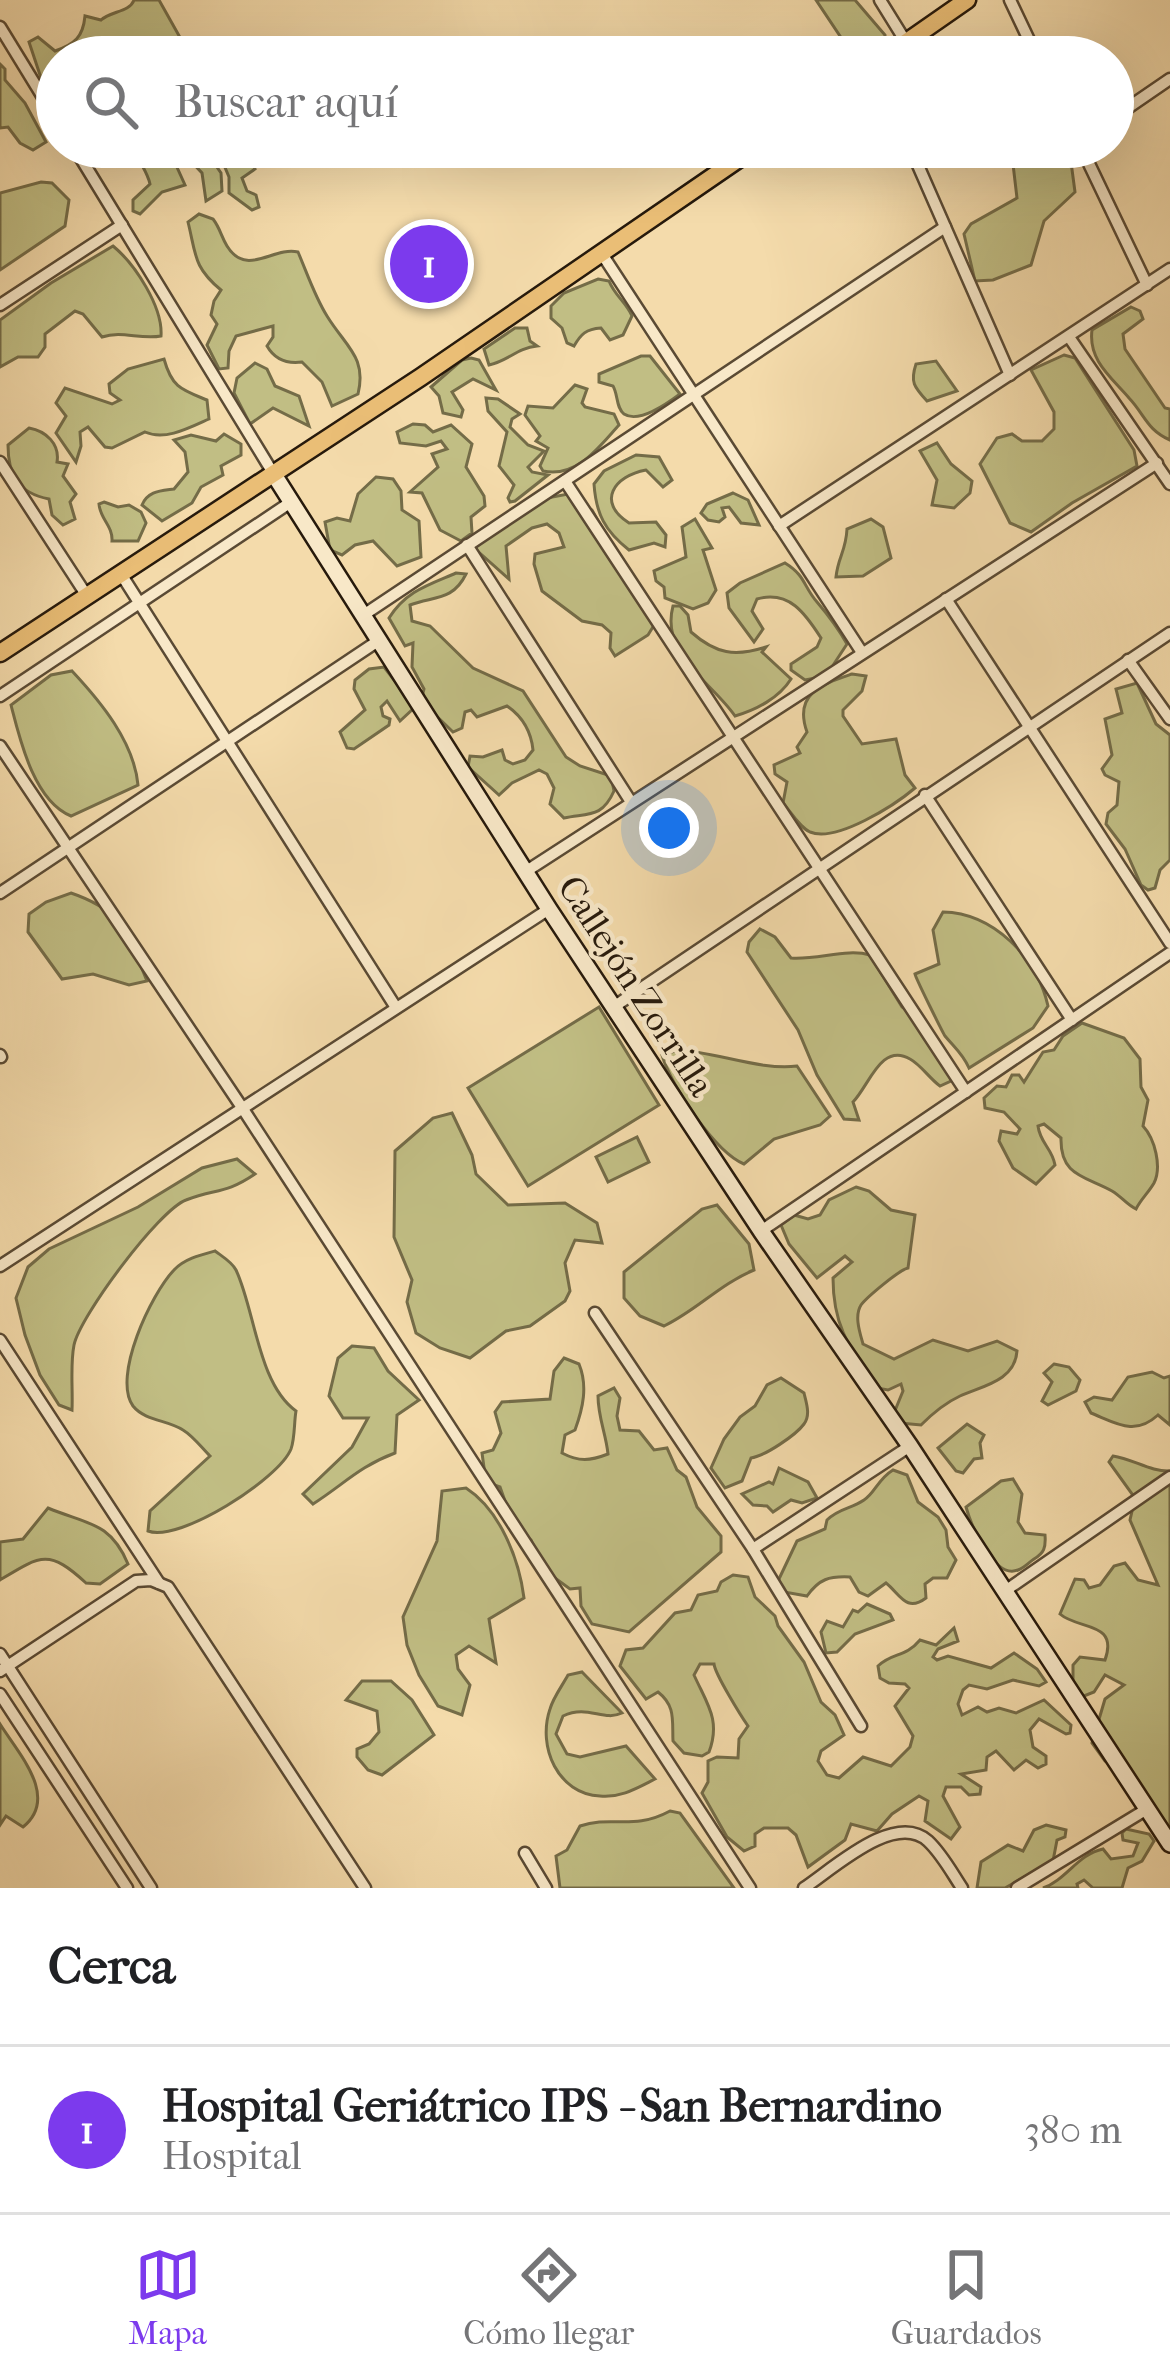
<!DOCTYPE html>
<html lang="es">
<meta charset="utf-8">
<style>
body{margin:0;font-family:"IM FELL French Canon",serif;background:#f2f2f2;color:#202124}
.you{position:absolute;left:669px;top:828px;width:42px;height:42px;margin:-30px;border:9px solid #fff;border-radius:50%;background:#1a73e8;box-shadow:0 0 0 18px #1a73e833}
.badge{display:grid;place-items:center;width:78px;height:78px;border-radius:50%;background:#7c3aed;color:#fff;font-size:39px;font-weight:700}
.pin{position:absolute;translate:-50% -50%;border:6px solid #fff;box-shadow:0 3px 12px #0006}
.list{margin:0;padding:0;list-style:none}
h2{display:flex;justify-content:space-between;align-items:center;height:156px;margin:0;padding:0 48px;font-size:51px}
h2 small{font-size:39px;font-weight:400;color:#757577}
.list li{display:grid;grid-template-columns:78px 1fr auto;gap:36px;align-items:center;box-sizing:border-box;height:168px;padding:0 48px;border-top:3px solid #e0e0e0}
.list b{display:block;font-size:45px;white-space:nowrap}
.list p{margin:0;font-size:39px;white-space:nowrap;color:#757577}
.list em{font-size:39px;font-style:normal;color:#757577}
.icon{flex:none;width:66px;height:66px;fill:none;stroke:currentColor;stroke-width:2;stroke-linecap:round;stroke-linejoin:round}
.map{position:relative;flex:none;width:1170px;height:1888px;overflow:hidden}
.search{position:absolute;background:#fff;box-shadow:0 12px 48px #0002;left:36px;right:36px;top:36px;height:132px;display:flex;align-items:center;gap:30px;box-sizing:border-box;padding:0 42px;border-radius:66px;color:#757577;font-size:45px}
.sheet{height:324px;background:#fff}
nav{display:flex;justify-content:space-around;align-items:center;box-sizing:border-box;height:168px;border-top:3px solid #e0e0e0;background:#fff;font-size:33px;color:#757577}
nav a{display:grid;justify-items:center;gap:6px}
nav .on{color:#7c3aed}
.map>svg:first-child{display:block}
.green{fill:#c1be84;stroke:#746c48;stroke-width:3}
.lines{fill:none;stroke-linecap:round;stroke-linejoin:round}
.street-casing{stroke:#5a4a34;stroke-width:15}
.secondary-casing{stroke:#271a0c;stroke-width:20}
.primary-casing{stroke:#271a0c;stroke-width:21}
.street{stroke:#f8e8c8;stroke-width:10}
.secondary{stroke:#f8e8c8;stroke-width:15}
.primary{stroke:#eabe76;stroke-width:16}
.labels{text-anchor:middle;dominant-baseline:central;stroke-width:9;stroke-linejoin:round;paint-order:stroke}
.street-label{font-size:36px;fill:#271a0c;stroke:#f8e8c8}
</style>
<div class="map">
<svg width="1170" height="1888" viewBox="0 0 1170 1888">
<rect width="100%" height="100%" fill="#f4dbab"/>
<filter id="stains"><feTurbulence type="fractalNoise" baseFrequency=".00167" numOctaves="4"/><feColorMatrix values="0 0 0 0 .2 0 0 0 0 .09 0 0 0 0 .02 0 0 0 .5 -.17"/></filter>
<radialGradient id="worn" r=".72"><stop offset=".6" stop-color="#630" stop-opacity="0"/><stop offset="1" stop-color="#630" stop-opacity=".3"/></radialGradient>
<g class="green">
<path d="M134,0H159L191,57H57V78L49,85L42,81L29,42L38,37L55,51C75,44 83,37 85,16L101,20C111,11 130,12 134,0Z"/>
<polygon points="816,0 855,0 885,35 885,47 854,57"/>
<polygon points="0,64 5,69 5,80 25,103 46,142 33,150 20,143 8,127 0,128"/>
<path d="M134,147H203L221,173L222,191L206,201L202,173L187,157L179,158L176,165L185,185L162,192L140,214L133,211V200L150,184C147,170 138,162 134,147Z"/>
<polygon points="231,147 246,147 255,169 242,178 247,191 256,195 259,207 252,210 229,193 229,177 224,165 234,159"/>
<polygon points="1011,147 1069,147 1075,192 1044,221 1031,265 993,280 975,281 964,234 971,224 1017,198"/>
<polygon points="41,182 52,183 69,200 65,226 0,270 0,193"/>
<path d="M199,214L213,219C220,228 221,236 227,246C247,278 273,246 298,252C307,273 315,297 327,316C346,347 367,357 358,394L332,406L322,382L302,362C287,364 275,360 267,346L273,337V326L236,336L229,351L228,368L219,369L207,345L217,324L211,315L214,301L221,290C193,267 196,254 188,222Z"/>
<path d="M113,246C135,264 163,307 161,336C140,340 122,330 102,337L83,314L75,311L45,334V347L38,357H18L0,367V320L51,283Z"/>
<path d="M598,279L609,281C615,296 626,302 632,316L623,335L610,340L601,328C586,329 581,334 574,346L567,343L562,328L551,318V306L564,293Z"/>
<path d="M1131,307L1140,311L1143,319L1123,334L1125,349L1165,408L1170,409V440C1147,430 1145,415 1129,398C1111,377 1088,360 1092,330Z"/>
<path d="M515,328H527L530,341L537,346C517,348 508,361 489,365L484,349Z"/>
<polygon points="1064,355 1075,358 1134,450 1137,466 1072,503 1031,532 1010,523 980,464 997,438 1012,434 1022,441 1042,441 1054,429 1054,412 1031,370"/>
<path d="M641,356H650L680,394C668,403 639,424 624,414C616,408 618,394 613,386L599,382V374Z"/>
<polygon points="471,358 479,360 496,390 473,379 452,392 463,410 461,417 443,413 439,396 431,387 462,360"/>
<path d="M164,359C172,388 182,390 207,400L209,419C189,428 165,441 145,432L112,448L105,447L88,427L80,432L81,446L76,462L56,433L66,416L56,403L65,388L112,404L120,400L110,393L109,384L128,369Z"/>
<path d="M936,361L957,391L927,401C914,387 910,382 916,364Z"/>
<polygon points="255,363 267,369 275,386 299,396 309,426 273,408 250,424 234,393 237,378"/>
<path d="M575,385L587,389L582,403L585,407L614,414L619,425C598,448 577,478 543,471L540,466L548,448L536,441L540,436L525,415L528,406L553,408Z"/>
<polygon points="486,398 498,399 520,414 512,419 510,427 528,445 544,451 528,467 532,472 548,475 515,501 510,502 508,498 514,485 499,466 507,432 488,411"/>
<polygon points="413,424 425,425 433,432 451,425 472,444 466,467 484,496 485,506 471,517 472,533 461,541 440,530 422,493 410,492 438,467 432,454 447,449 441,441 426,446 400,443 397,432"/>
<path d="M29,428C46,431 60,444 57,462L68,464L63,476L76,494L70,502L75,519L63,525L52,515L49,499C18,493 8,475 8,445Z"/>
<path d="M224,434L241,444V455L221,466L223,475L201,487L192,503L162,521L142,505C148,491 160,491 174,489L188,472L185,452L174,440L191,435L216,441Z"/>
<polygon points="937,443 951,464 972,481 970,493 954,508 932,505 937,480 920,451"/>
<path d="M636,455L659,457L672,480L663,487L646,470C614,476 596,502 629,523L656,522L666,535L665,547L654,543L629,550C605,531 596,514 594,484L604,471Z"/>
<polygon points="376,477 393,479 401,491 402,510 419,521 421,557 397,566 373,541 355,545 342,555 330,550 325,522 337,518 350,521 358,494"/>
<polygon points="733,493 748,500 759,525 741,523 729,507 722,508 725,517 719,522 708,520 701,513 707,504"/>
<polygon points="568,494 592,510 656,622 648,635 615,656 610,648 611,633 602,625 582,621 542,591 534,564 535,554 564,547 559,533 547,524 532,528 506,546 509,579 473,547 526,502"/>
<path d="M104,502L118,507L129,505L141,512L146,523L138,541H112C113,526 100,519 99,504Z"/>
<polygon points="695,519 712,548 703,550 716,590 708,603 693,609 665,598 664,587 656,581 654,571 686,557 682,527"/>
<path d="M871,519L883,527L891,558L863,576L836,577C838,557 846,551 847,529Z"/>
<path d="M785,563C806,576 803,586 817,602C829,616 838,628 847,644L826,676L805,680L791,670V664L817,647L821,638C805,613 789,590 757,599L752,611L763,629L754,642L729,608L727,593L740,583Z"/>
<path d="M456,573L466,574C453,601 434,596 410,605L412,621L430,626L473,668L523,691L566,757L580,766L611,776L614,791C602,818 589,813 564,818L550,804L554,788L547,774L539,770L512,783L499,795L468,767L470,756L483,757L502,750L505,760L513,764L525,760L533,750C531,731 523,717 507,706L477,717L471,710L465,712L462,728L453,732L421,701L424,689L412,667L413,643L405,646L389,618C406,591 428,585 456,573Z"/>
<path d="M673,606H680L688,615L691,632C716,654 735,657 766,647L762,652L791,679C779,698 756,710 735,716C712,682 660,655 673,606Z"/>
<polygon points="384,667 415,707 400,721 387,701 381,707 383,716 390,719 389,725 354,749 347,748 340,732 365,710 354,689 355,680 369,669"/>
<path d="M72,671C101,702 134,742 138,785L71,816C34,801 20,740 11,705L51,675Z"/>
<path d="M852,674L866,676L862,691L843,710V716L862,744L896,739L905,775L915,788C895,805 836,843 810,832C799,827 791,812 783,803L787,782L775,774L774,765L800,753L797,747L807,732C793,693 823,684 852,674Z"/>
<polygon points="1137,683 1156,724 1170,735 1170,860 1160,870 1155,888 1148,890 1141,885 1125,849 1106,824 1108,813 1117,805 1119,782 1105,775 1102,769 1112,755 1105,719 1122,713 1116,689"/>
<path d="M71,893C124,911 127,933 147,981L129,985L93,974L62,979L28,932L29,914L46,902Z"/>
<path d="M943,912C993,913 1037,957 1048,1006L1033,1028L969,1068C963,1054 955,1048 945,1036C943,1033 916,979 915,974L939,964L933,930Z"/>
<path d="M760,929L775,937L791,958C818,960 847,948 870,955L902,1007L917,1017L952,1073L951,1081L940,1086C930,1079 921,1065 910,1059C881,1042 869,1086 853,1102L859,1120L844,1119L817,1075L798,1030L747,952L749,942Z"/>
<polygon points="599,1007 659,1105 528,1186 468,1088"/>
<path d="M1082,1023L1124,1038L1140,1059L1141,1087L1148,1100L1143,1126C1155,1139 1162,1167 1154,1183C1149,1192 1141,1199 1136,1209C1126,1204 1122,1197 1112,1191C1085,1176 1060,1176 1061,1138L1044,1124L1038,1126C1040,1143 1052,1148 1055,1165L1036,1184L1013,1168L999,1141L1001,1131L1017,1134L1020,1129L1004,1112L985,1108L984,1098L997,1086L1006,1087L1012,1075H1019L1024,1082L1043,1052L1054,1050L1063,1036Z"/>
<path d="M678,1050C716,1052 762,1071 797,1066L830,1116L820,1125L774,1139L744,1164C715,1152 671,1086 662,1055Z"/>
<polygon points="452,1113 472,1155 476,1174 508,1205 565,1203 597,1223 602,1243 575,1240 565,1263 570,1291 565,1301 530,1326 506,1331 470,1358 440,1348 416,1333 407,1302 412,1280 394,1237 395,1151 433,1118"/>
<polygon points="637,1137 649,1162 608,1182 596,1157"/>
<path d="M237,1159L255,1174C224,1195 216,1188 186,1200C159,1210 80,1316 74,1345C70,1365 73,1389 72,1410L59,1405L40,1375L25,1335L16,1298L28,1267L49,1249L138,1207L202,1168Z"/>
<path d="M856,1187L869,1191L891,1210L915,1215L908,1268C899,1270 866,1298 861,1305C854,1316 860,1333 863,1344L894,1359L933,1340L968,1351L997,1341L1017,1351C1015,1381 982,1386 960,1396C945,1403 932,1414 921,1425L900,1423L894,1413L903,1391L901,1384L888,1390L877,1388C850,1348 833,1327 833,1278L852,1262L845,1256L817,1278L789,1244L781,1225L794,1215L808,1219L820,1215L829,1200Z"/>
<path d="M717,1205L749,1244L754,1270C720,1284 697,1310 664,1326L640,1316L624,1298V1272L702,1209Z"/>
<path d="M215,1251C223,1257 232,1262 236,1270C255,1310 258,1384 296,1411C294,1422 295,1438 291,1449C279,1479 179,1543 148,1531L150,1511L210,1456C202,1448 193,1436 183,1430C168,1420 145,1421 133,1406C112,1377 151,1294 174,1270C184,1259 200,1255 215,1251Z"/>
<path d="M352,1346L374,1348L388,1371L419,1400L397,1415L395,1453C360,1466 344,1484 313,1504L303,1494L352,1447L368,1418H343L329,1396L338,1358Z"/>
<path d="M564,1358L579,1364C588,1386 583,1408 575,1430L565,1435L562,1453C579,1462 590,1461 608,1454C606,1434 598,1417 598,1396L614,1388L620,1398L617,1416L620,1430L639,1431L654,1450L667,1448L677,1470L686,1477L697,1507L721,1536V1552L629,1632L592,1624L581,1606L580,1588L570,1589L544,1570L531,1540L520,1533L510,1515L500,1487L486,1482L482,1453L493,1450L501,1433L495,1412L502,1402L550,1399L554,1371Z"/>
<polygon points="1054,1364 1069,1367 1080,1380 1076,1391 1048,1405 1042,1401 1052,1382 1044,1373"/>
<path d="M1152,1372L1164,1378L1170,1376V1425L1158,1415C1135,1436 1118,1424 1091,1413L1085,1402L1094,1397L1112,1400L1128,1377Z"/>
<path d="M781,1378L804,1393C806,1402 811,1415 804,1424C796,1435 765,1456 751,1458L742,1481L725,1488L711,1468L724,1439L740,1417L755,1406L767,1385Z"/>
<polygon points="967,1424 984,1435 980,1443 982,1458 974,1459 963,1473 956,1471 938,1448"/>
<path d="M1113,1456C1133,1459 1151,1472 1170,1471V1833L1125,1768L1105,1761L1092,1743L1105,1699L1124,1685L1105,1675L1094,1692L1084,1696L1073,1687V1665L1080,1657L1105,1660C1119,1621 1078,1630 1060,1614L1075,1579L1084,1580L1089,1588L1100,1585L1114,1566L1125,1563L1138,1580L1158,1585L1130,1520L1135,1498L1109,1462Z"/>
<polygon points="779,1468 808,1482 817,1498 802,1503 791,1500 773,1512 767,1506 753,1505 742,1494 769,1482 773,1484"/>
<path d="M893,1470L907,1475L918,1502L938,1517L946,1530L948,1547L956,1560L947,1578H933L925,1584L926,1598C906,1613 900,1594 886,1583L868,1596L859,1592L850,1577C829,1576 819,1579 807,1596L784,1592L778,1581L797,1541L825,1529L827,1520C839,1508 851,1509 864,1500C875,1493 878,1479 893,1470Z"/>
<path d="M1013,1479L1022,1494L1018,1522L1025,1533L1045,1535C1046,1548 1044,1553 1034,1559C1028,1563 1024,1568 1018,1570C994,1580 971,1525 966,1507L1001,1481Z"/>
<path d="M466,1488C500,1510 519,1559 524,1598L489,1619L496,1663L469,1646L456,1655L458,1669L470,1685L462,1715L438,1706L419,1675L407,1645L403,1617L437,1541L442,1491Z"/>
<path d="M48,1508C86,1524 110,1521 128,1564L100,1584L86,1583C49,1549 41,1555 0,1580V1542L23,1539Z"/>
<path d="M733,1575L748,1577L755,1597L775,1616L778,1626L804,1662L821,1702L835,1715L844,1735L821,1751L818,1761L827,1775L839,1778L863,1757L891,1766L910,1747L913,1736L895,1706L909,1688L905,1684L889,1683L880,1678L878,1666C893,1652 905,1658 920,1640L936,1645L954,1628L958,1641L938,1649L933,1657L937,1660L948,1656L991,1668L1014,1653L1037,1669L1046,1682L1039,1686L1013,1680L987,1689L969,1685L963,1690L958,1704L962,1715L978,1707L987,1712L999,1708L1016,1713L1044,1700L1071,1725L1070,1733L1066,1734L1039,1719L1030,1730L1033,1747L1046,1756V1764L1038,1768L1026,1760L1014,1770L996,1751L987,1757L986,1770L961,1774L981,1787L980,1794L969,1795L961,1787H946L943,1796L960,1827L951,1839L925,1821L928,1801L919,1796L892,1814L877,1831L851,1824L845,1840L808,1867L796,1835L788,1828H764L755,1834V1846L744,1851L727,1837L702,1793L708,1782V1761L717,1757L738,1758L739,1739L748,1726C741,1716 715,1674 714,1664H700L694,1675C707,1704 721,1720 709,1752L702,1756L684,1753L673,1741C672,1721 676,1706 658,1692L646,1699L620,1666L626,1650L643,1648L675,1613L691,1610L698,1595L717,1591L721,1582Z"/>
<polygon points="867,1604 890,1614 893,1620 855,1634 837,1652 826,1653 821,1632 827,1621 843,1627 853,1610 858,1612"/>
<path d="M582,1672L622,1713C603,1722 588,1704 563,1716L556,1734L567,1754L580,1757L626,1746L655,1779C637,1788 621,1798 600,1796C558,1794 537,1747 550,1709C553,1698 562,1686 568,1675Z"/>
<polygon points="362,1681 391,1681 412,1700 434,1735 382,1775 368,1770 357,1757 357,1749 369,1744 379,1732 377,1711 346,1700"/>
<path d="M0,1724C18,1753 60,1797 23,1827L6,1816L0,1825Z"/>
<path d="M670,1811L680,1813L734,1888H560L556,1856L567,1850L580,1826C612,1815 633,1831 670,1811Z"/>
<polygon points="1046,1825 1066,1830 1065,1837 1057,1840 1053,1861 1005,1888 977,1888 981,1862 1008,1845 1023,1851 1034,1830"/>
<path d="M1126,1829L1149,1834L1154,1841L1142,1861L1128,1868L1122,1888H1093L1084,1880L1077,1884L1078,1888H1043C1066,1880 1078,1854 1103,1849L1111,1859L1133,1856L1138,1843L1123,1840L1122,1833Z"/>
</g>
<g class="lines">
<g class="street-casing">
<g id="street">
<polyline points="880,0 906,42"/>
<polyline points="1010,0 1037,57"/>
<polyline points="0,27 57,120"/>
<polyline points="1113,118 1170,79"/>
<polyline points="74,147 273,473"/>
<polyline points="910,147 1010,375"/>
<polyline points="1081,147 1147,285"/>
<polyline points="602,254 861,651"/>
<polyline points="0,305 122,225"/>
<polyline points="1069,337 1170,484"/>
<polyline points="0,462 87,596"/>
<polyline points="565,481 966,1092"/>
<polyline points="779,526 1170,269"/>
<polyline points="467,545 631,802"/>
<polyline points="121,574 395,1006"/>
<polyline points="946,599 1170,943"/>
<polyline points="362,616 945,227"/>
<polyline points="1128,660 1170,719"/>
<polyline points="0,696 291,502"/>
<polyline points="0,746 243,1109 750,1888"/>
<polyline points="925,795 1072,1020"/>
<polyline points="525,872 1157,463"/>
<polyline points="0,893 378,641"/>
<polyline points="615,1006 1170,633"/>
<polyline points="0,1055 1,1057"/>
<polyline points="761,1231 1170,953"/>
<polyline points="0,1266 549,909"/>
<polyline points="595,1313 753,1549 861,1726"/>
<polyline points="0,1340 159,1583"/>
<polyline points="753,1549 910,1446"/>
<polyline points="1005,1591 1170,1477"/>
<polyline points="0,1654 151,1888"/>
<polyline points="0,1671 136,1581 151,1580 168,1587 365,1888"/>
<polyline points="0,1694 127,1888"/>
<polyline points="525,1853 546,1888"/>
<path d="M804,1888C834,1868 895,1811 928,1841C942,1854 952,1873 962,1888"/>
<polyline points="1017,1888 1147,1809"/>
</g>
</g>
<g class="secondary-casing">
<polyline id="secondary" points="273,473 549,909 761,1231 910,1446 1170,1844"/>
</g>
<g class="primary-casing">
<g id="primary">
<polyline points="885,57 967,0"/>
<polyline points="0,653 421,377 756,147"/>
</g>
</g>
<use href="#street" class="street"/>
<use href="#secondary" class="secondary"/>
<use href="#primary" class="primary"/>
</g>
<g class="labels">
<g class="street-label">
<text transform="translate(636 986) rotate(57)">Callejón Zorrilla</text>
</g>
</g>
<rect width="100%" height="100%" filter="url(#stains)"/>
<rect width="100%" height="100%" fill="url(#worn)"/>
</svg>
<div class="you"></div>
<div class="pin badge" style="left:429px;top:264px">1</div>
<div class="search"><svg class="icon" aria-label="search" viewBox="0 0 24 24"><circle cx="10" cy="10" r="6"/><path d="M15 15l6 6"/></svg>Buscar aquí</div>
</div>
<section class="sheet">
<h2>Cerca<small></small></h2>
<ul class="list">
<li><span class="badge">1</span><div><b>Hospital Geriátrico IPS - San Bernardino</b><p>Hospital</p></div><em>380 m</em></li>
</ul>
</section>
<nav>
<a class="on"><svg class="icon" aria-label="map" viewBox="0 0 24 24"><path d="M3 6l6-2 6 2 6-2v14l-6 2-6-2-6 2zM9 4v14M15 6v14"/></svg>Mapa</a>
<a><svg class="icon" aria-label="directions" viewBox="0 0 24 24"><path d="M12 3l9 9-9 9-9-9zM9 14v-3h6M13 9l2 2-2 2"/></svg>Cómo llegar</a>
<a><svg class="icon" aria-label="saved" viewBox="0 0 24 24"><path d="M7 4h10v16l-5-4-5 4z"/></svg>Guardados</a>
</nav>
